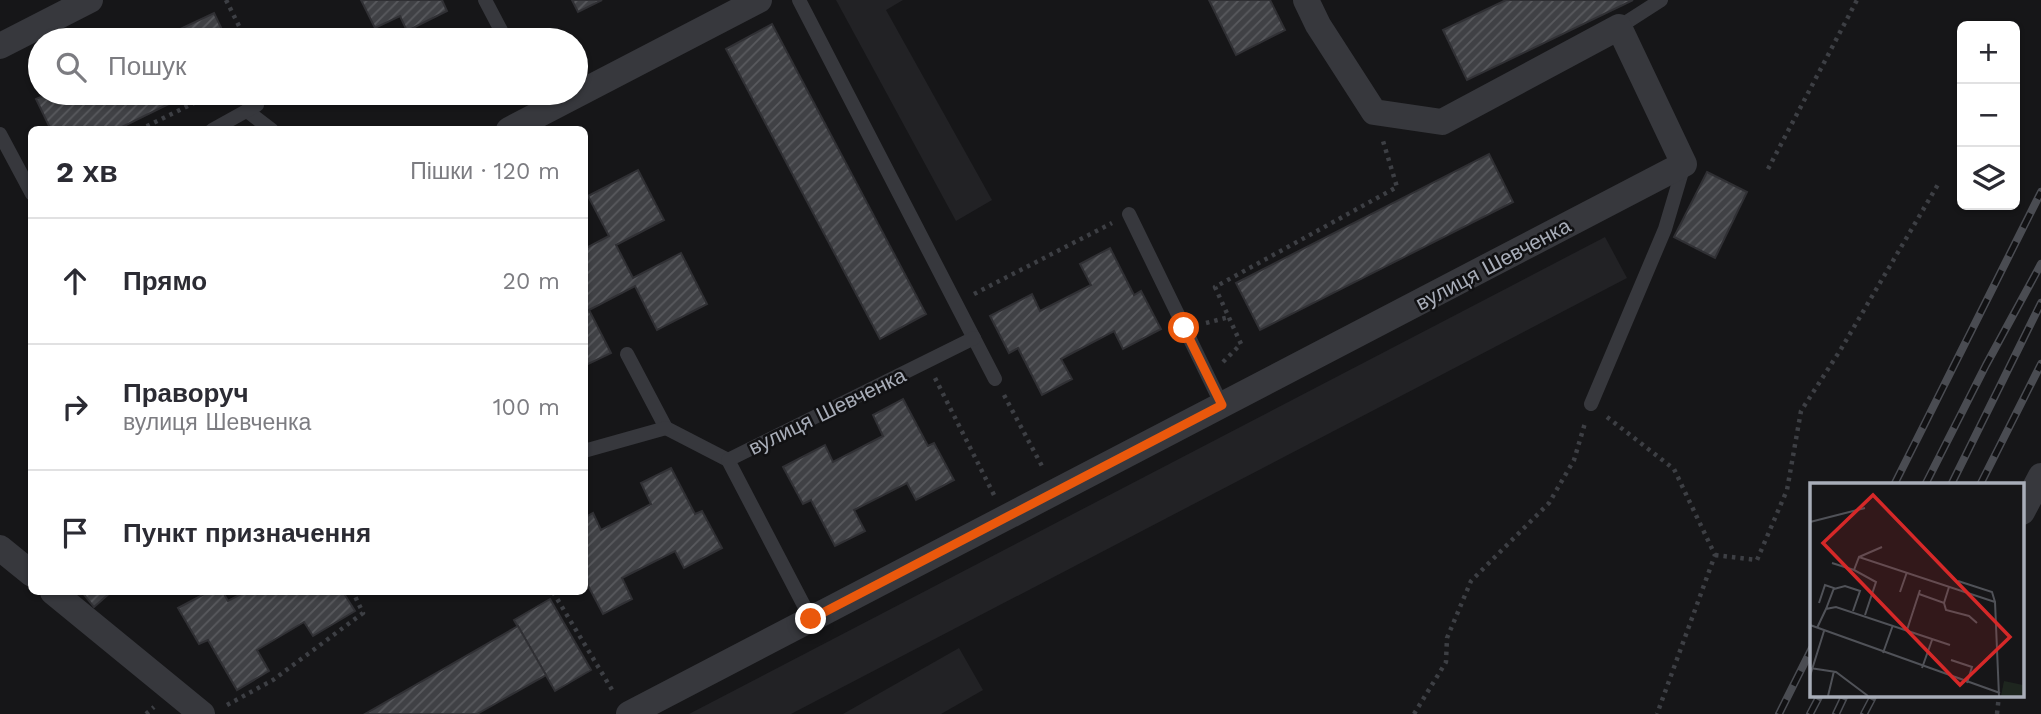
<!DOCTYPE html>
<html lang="uk">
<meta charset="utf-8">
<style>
body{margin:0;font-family:"Work Sans",sans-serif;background:#f7f7f7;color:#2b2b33}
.controls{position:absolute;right:21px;top:21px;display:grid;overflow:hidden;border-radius:10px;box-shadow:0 2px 5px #0004}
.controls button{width:63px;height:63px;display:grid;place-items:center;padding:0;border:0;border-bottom:2px solid #e1e1e2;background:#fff;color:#2b2b33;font:35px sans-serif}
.stop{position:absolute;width:21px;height:21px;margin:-16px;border:5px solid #ea580c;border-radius:50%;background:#fff}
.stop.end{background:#ea580c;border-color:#fff;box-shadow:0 2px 7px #0008}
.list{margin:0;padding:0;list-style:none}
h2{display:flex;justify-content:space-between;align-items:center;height:91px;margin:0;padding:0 28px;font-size:30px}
h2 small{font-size:23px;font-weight:400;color:#7c7c81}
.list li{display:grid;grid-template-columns:46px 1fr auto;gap:21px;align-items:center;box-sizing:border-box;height:126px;padding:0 28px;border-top:2px solid #e1e1e2}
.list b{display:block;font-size:26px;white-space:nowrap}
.list p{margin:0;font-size:23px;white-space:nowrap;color:#7c7c81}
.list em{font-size:23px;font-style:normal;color:#7c7c81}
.icon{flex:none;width:38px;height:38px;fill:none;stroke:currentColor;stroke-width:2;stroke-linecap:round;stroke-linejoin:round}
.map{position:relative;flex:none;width:2041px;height:714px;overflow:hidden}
.search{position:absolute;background:#fff;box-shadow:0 2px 5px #0004;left:28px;top:28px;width:560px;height:77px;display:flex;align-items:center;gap:18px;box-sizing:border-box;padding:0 24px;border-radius:38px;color:#7c7c81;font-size:26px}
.panel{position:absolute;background:#fff;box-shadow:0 2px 5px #0004;left:28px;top:126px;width:560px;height:469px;border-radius:10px}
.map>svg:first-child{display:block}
.built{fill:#222225}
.building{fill:url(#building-hatch);stroke:#303034;stroke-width:2}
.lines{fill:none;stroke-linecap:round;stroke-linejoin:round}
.path{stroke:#3d3f44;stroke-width:4.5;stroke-dasharray:3.5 5;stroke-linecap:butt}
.lane{stroke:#37383d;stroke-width:14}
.street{stroke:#37383d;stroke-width:26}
.rail-casing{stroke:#4a4c52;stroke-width:8}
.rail{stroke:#111113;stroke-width:5;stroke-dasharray:16;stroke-linecap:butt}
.route{stroke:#ea580c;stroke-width:9}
.labels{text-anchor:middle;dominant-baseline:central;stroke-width:5;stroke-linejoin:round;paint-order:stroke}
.street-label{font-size:21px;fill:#a8adb8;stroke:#111113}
.inset-road{fill:none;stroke:#505258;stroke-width:2}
.view{fill:#d62828;fill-opacity:0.15;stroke:#d62828;stroke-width:3.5}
.inset-edge{fill:none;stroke:#a8adb8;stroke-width:3.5}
</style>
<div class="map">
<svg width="2041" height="714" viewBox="0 0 2041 714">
<defs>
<pattern id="building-hatch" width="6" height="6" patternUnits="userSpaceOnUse" patternTransform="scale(1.75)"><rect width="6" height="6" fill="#404145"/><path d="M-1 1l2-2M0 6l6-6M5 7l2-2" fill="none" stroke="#595a5e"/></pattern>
</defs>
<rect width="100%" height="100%" fill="#161618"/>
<g class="built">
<polygon points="836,0 903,0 886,10 992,200 956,221"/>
<polygon points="1605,237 1627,278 791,714 689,714"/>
<polygon points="959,648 983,690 941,714 843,714"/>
</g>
<g class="building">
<polygon points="361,0 442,0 447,11 407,31 400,16 375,28"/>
<polygon points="572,0 602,0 578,12"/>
<polygon points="1209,0 1270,0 1285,30 1236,55"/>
<polygon points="1506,0 1633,0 1467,80 1443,30"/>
<polygon points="214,13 227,40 157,40"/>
<polygon points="772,24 926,314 880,339 726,49"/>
<polygon points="50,93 191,93 116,130 51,130 36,99"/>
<polygon points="1489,154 1513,202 1260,330 1236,283"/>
<polygon points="638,170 664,220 616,245 633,278 681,253 707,304 657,330 635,286 589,310 611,353 584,366 584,249 609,236 588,196"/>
<polygon points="1707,172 1747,192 1715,258 1674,237"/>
<polygon points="1110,248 1134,295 1141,291 1161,329 1123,349 1114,331 1061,359 1072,379 1042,395 1018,348 1009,353 990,316 1032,294 1040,311 1091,285 1080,264"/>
<polygon points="903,399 928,446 934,443 954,480 916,500 907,483 854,510 865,531 835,546 811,500 803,504 783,467 825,445 833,462 883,436 873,415"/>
<polygon points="671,468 695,514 702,511 722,548 684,568 675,551 622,578 632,599 603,614 584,578 584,518 593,513 601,530 651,504 641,483"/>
<polygon points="82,592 111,592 94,607"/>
<polygon points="208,592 223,592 228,601 245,592 343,592 355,611 313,636 304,622 257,650 269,671 237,690 208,640 199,644 178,608"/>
<polygon points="550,599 591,670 555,691 514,620"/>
<polygon points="518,626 546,675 477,714 365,714"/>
</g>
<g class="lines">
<g class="path">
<polyline points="226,0 246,40"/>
<polyline points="139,130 214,93"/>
<polyline points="1768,169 1857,0"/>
<polyline points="974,294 1112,223"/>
<polyline points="1206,323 1229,317"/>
<polyline points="1223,362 1241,344 1215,287 1397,187 1383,141"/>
<polyline points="935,378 994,495"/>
<polyline points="1004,395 1043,468"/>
<polyline points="1607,417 1674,469 1715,555 1657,714"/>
<polyline points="1715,555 1757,560 1787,490 1801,411 1841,349 1940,181"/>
<polyline points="553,592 614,693"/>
<polyline points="227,705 273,680 363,613 353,592"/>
<polyline points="146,714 154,707"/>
<polyline points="1414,714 1446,662 1447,638 1471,581 1549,503 1574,460 1585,423"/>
<polyline points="1997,714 1999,695"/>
</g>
<g class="lane">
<polyline points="485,0 506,40"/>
<polyline points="799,0 995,379"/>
<polyline points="1619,27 1661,0"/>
<polyline points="532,93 542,112"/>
<polyline points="247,111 272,130"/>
<polyline points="212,130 257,105"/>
<polyline points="0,134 32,194"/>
<polyline points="1129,214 1222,405"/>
<polyline points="627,354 666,428"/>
<polyline points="1591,404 1665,229 1684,165"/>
<polyline points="584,451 666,428 728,460"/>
<polyline points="811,619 728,460 974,338"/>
</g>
<g class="street">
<polyline points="0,46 90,0"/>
<polyline points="509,130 759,0"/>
<polyline points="2022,512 2041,476"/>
<polyline points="0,548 32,574"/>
<polyline points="53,592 202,714"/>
<polyline points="629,714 1684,164 1619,27 1442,122 1374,112 1318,25 1306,0"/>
</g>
<g class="rail-casing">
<g id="rail">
<polyline points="1894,485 2041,192"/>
<polyline points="1925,485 1986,365 2041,264"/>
<polyline points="1951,485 2041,303"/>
<polyline points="1980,485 2041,364"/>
<polyline points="1779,714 1812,648"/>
<polyline points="1810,714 1820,695"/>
<polyline points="1836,714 1845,695"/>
<polyline points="1864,714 1874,695"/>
</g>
</g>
<use href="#rail" class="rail"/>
</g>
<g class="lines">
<polyline class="route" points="811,619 1222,405 1184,328"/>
</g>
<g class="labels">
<g class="street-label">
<text transform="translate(1493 264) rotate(-28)">вулиця Шевченка</text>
<text transform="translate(827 411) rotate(-26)">вулиця Шевченка</text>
</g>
</g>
<g transform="translate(1810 483)">
<rect width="214" height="214" fill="#161618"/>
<path d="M194,198L213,202V213H191Z" fill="#1e261f"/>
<path class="inset-road" d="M0,39L55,25M49,74L72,64M22,80L44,87M148,98L182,109L185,119M24,106L35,103L50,108L43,128M90,109L97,89M109,111L134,120L139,104M9,120L15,102L24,105L16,126M134,120L136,127L159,133L167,140M55,132L66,99L44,87L49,74L185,119L189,213M0,142L190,210M7,145L16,126L26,124L140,162M97,147L110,107M73,170L83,142M141,177L162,184L157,200M0,185L26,189L58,213M112,185L122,157M0,193L14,148M18,213L24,188"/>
<path class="view" d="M63,12L200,154L150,202L13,60Z"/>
<rect width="214" height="214" class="inset-edge"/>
</g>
</svg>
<div class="controls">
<button>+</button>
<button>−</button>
<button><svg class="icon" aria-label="layers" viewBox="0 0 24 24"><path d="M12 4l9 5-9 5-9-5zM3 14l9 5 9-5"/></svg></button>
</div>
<div class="stop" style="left:1184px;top:328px"></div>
<div class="stop end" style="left:811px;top:619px"></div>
<div class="search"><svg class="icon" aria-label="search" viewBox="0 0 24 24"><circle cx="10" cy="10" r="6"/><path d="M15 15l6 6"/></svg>Пошук</div>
<section class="panel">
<h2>2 хв<small>Пішки · 120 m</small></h2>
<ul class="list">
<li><svg class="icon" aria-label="ahead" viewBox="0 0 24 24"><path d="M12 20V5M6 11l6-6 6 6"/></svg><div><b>Прямо</b></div><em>20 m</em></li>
<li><svg class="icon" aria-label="right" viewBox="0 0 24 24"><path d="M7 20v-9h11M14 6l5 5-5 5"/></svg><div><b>Праворуч</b><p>вулиця Шевченка</p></div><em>100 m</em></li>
<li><svg class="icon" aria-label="arrive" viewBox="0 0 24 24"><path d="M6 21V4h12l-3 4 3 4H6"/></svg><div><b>Пункт призначення</b></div></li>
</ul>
</section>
</div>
